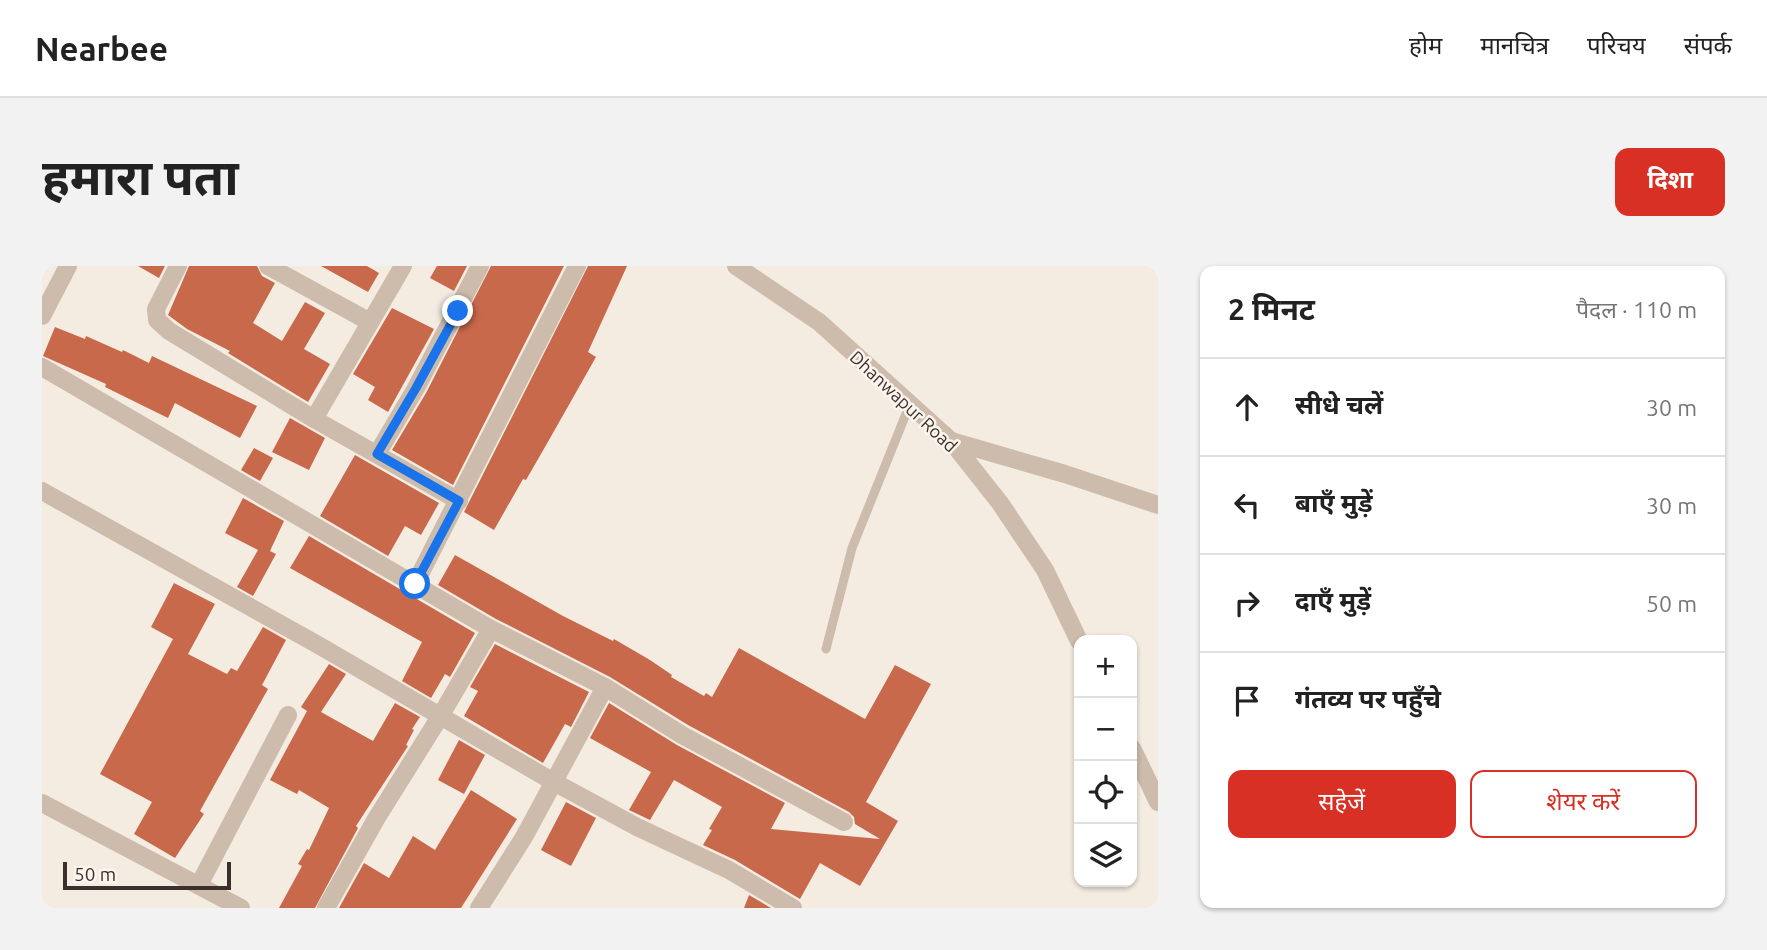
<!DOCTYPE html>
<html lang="hi">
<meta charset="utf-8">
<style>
body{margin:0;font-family:Ubuntu,"Noto Sans Devanagari",sans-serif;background:#f2f2f2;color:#222}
.controls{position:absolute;right:21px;bottom:21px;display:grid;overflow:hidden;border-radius:14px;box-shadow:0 2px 5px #0004}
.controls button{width:63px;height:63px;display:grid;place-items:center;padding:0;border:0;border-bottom:2px solid #e0e0e0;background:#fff;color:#222;font:35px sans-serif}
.scale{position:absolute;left:21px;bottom:18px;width:168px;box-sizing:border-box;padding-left:7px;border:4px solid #3b302b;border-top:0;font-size:19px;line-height:24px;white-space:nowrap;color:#3b302b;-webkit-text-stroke:5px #fbf5ee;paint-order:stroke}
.stop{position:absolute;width:21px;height:21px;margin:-16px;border:5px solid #1a73e8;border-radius:50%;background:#fff}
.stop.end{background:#1a73e8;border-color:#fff;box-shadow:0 2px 7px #0008}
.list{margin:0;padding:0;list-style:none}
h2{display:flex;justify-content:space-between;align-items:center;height:91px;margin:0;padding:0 28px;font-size:30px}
h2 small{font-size:23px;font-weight:400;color:#767676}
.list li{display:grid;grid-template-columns:46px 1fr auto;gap:21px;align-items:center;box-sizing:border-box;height:98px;padding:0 28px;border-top:2px solid #e0e0e0}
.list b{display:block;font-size:26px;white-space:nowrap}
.list em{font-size:23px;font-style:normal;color:#767676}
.actions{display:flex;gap:14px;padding:21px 28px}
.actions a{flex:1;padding:16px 0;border:2px solid #d93025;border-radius:14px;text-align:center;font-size:24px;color:#d93025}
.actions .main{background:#d93025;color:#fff}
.icon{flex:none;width:38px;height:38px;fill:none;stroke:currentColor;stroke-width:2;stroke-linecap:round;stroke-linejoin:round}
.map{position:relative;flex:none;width:1116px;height:642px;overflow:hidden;border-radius:14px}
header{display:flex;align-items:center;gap:42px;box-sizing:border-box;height:98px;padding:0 35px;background:#fff;border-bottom:2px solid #e0e0e0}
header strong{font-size:33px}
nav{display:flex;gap:38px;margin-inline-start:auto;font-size:24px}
.intro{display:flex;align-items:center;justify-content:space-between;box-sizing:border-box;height:168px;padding:0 42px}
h1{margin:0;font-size:49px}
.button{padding:18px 32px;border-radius:14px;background:#d93025;color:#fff;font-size:24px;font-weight:700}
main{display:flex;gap:42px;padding:0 42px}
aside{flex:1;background:#fff;border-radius:14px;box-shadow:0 2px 5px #0004}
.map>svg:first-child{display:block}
.building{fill:#c8694b}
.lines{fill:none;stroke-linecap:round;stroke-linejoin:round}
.service{stroke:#cdbbac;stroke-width:9}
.minor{stroke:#cdbbac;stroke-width:18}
.route{stroke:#1a73e8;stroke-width:9}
.labels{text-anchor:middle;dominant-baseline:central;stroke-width:5;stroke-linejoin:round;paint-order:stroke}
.street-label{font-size:18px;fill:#3b302b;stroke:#fbf5ee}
</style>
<header>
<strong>Nearbee</strong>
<nav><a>होम</a><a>मानचित्र</a><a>परिचय</a><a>संपर्क</a></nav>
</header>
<div class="intro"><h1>हमारा पता</h1><a class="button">दिशा</a></div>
<main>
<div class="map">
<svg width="1116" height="642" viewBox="0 0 1116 642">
<rect width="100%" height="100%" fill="#f4ebe1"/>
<g class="building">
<polygon points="96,0 123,0 117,12"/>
<polygon points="147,0 215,0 220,10 233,17 211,57 240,75 263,36 283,47 262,83 288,98 266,136 186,87 188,85 145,63 126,49"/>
<polygon points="279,0 325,0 337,7 326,26"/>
<polygon points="395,0 425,0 412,25 388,12"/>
<polygon points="449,0 522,0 411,219 350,184 384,127"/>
<polygon points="546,0 585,0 546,86 554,91 507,174 484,214 481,213 452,264 422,246"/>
<polygon points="350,42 392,63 346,146 326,134 333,121 311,108"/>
<polygon points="13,61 43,73 44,70 80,86 81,84 107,97 110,90 215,140 198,172 133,137 126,152 63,121 64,118 1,90"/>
<polygon points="248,152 283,172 267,204 230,186"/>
<polygon points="212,182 231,192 218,215 199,204"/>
<polygon points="313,189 397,237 379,269 363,260 346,290 278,250"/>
<polygon points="201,232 242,255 228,285 234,288 211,330 195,321 216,284 183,267"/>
<polygon points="267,270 433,367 408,411 403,408 389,432 360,415 380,376 248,302"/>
<polygon points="413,289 521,350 571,375 572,373 608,394 630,409 629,411 662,430 664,427 670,431 697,382 823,453 853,399 889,418 824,536 856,555 818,620 778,597 758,633 693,594 661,579 670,564 667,563 680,541 632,514 608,554 587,544 609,506 548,472 567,437 635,479 743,537 729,563 838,573 813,558 812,551 807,546 646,459 568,411 454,353 396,319"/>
<polygon points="132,317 173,338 146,388 185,408 189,402 195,405 221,361 244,374 220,419 226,423 158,545 162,548 133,592 92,568 110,536 58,508 131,373 109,361"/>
<polygon points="453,378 547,426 529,461 523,458 501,497 422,450 436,425 428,421"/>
<polygon points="287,398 304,408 279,446 331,475 353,437 378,451 370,463 372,464 364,479 366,480 314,560 316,562 273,642 237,642 260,600 256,598 265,583 267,584 287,542 257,524 255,528 228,514 265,445 259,441"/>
<polygon points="417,474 443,489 422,528 396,514"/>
<polygon points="429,524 475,553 419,642 297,642 322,597 347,612 371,570 393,584"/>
<polygon points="524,536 554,552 529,600 499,584"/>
<polygon points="707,629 729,642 702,642"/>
</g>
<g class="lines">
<polyline class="service" points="784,383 810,282 868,138"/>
<g class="minor">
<polyline points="136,0 114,43 115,54 127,65 272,153 417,235"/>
<polyline points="226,0 328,56"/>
<polyline points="694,0 777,56 909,175 958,237 1003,304 1037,375"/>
<polyline points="0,50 26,0"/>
<polyline points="0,101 449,363 563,421 640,469 802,556"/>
<polyline points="272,153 361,0"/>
<polyline points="909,175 1023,208 1116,239"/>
<polyline points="335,188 374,122 438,0"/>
<polyline points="0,225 278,380 510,515 595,561 687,604 751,642"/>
<polyline points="373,318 535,0"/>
<polyline points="1090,482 1116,536"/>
<polyline points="0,537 199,642"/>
<polyline points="157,619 246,449"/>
<polyline points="284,642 334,553 399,449 449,363"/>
<polyline points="437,642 482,571 563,421"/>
</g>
</g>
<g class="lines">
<polyline class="route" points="373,318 417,235 335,188 374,122 416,45"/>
</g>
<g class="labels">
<g class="street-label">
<text transform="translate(862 135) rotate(43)">Dhanwapur Road</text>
</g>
</g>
</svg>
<div class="controls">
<button>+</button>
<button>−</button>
<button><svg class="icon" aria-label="locate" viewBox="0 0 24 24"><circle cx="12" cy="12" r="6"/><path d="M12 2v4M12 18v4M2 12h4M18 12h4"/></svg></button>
<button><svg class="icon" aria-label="layers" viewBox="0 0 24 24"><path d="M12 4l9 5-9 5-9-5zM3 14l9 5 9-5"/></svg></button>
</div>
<div class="scale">50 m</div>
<div class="stop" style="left:373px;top:318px"></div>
<div class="stop end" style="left:416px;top:45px"></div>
</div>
<aside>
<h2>2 मिनट<small>पैदल · 110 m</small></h2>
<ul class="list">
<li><svg class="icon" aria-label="ahead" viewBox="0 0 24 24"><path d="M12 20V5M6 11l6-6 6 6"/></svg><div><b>सीधे चलें</b></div><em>30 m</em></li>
<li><svg class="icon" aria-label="left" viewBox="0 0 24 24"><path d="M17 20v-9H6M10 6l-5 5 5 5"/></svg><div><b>बाएँ मुड़ें</b></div><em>30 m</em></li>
<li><svg class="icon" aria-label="right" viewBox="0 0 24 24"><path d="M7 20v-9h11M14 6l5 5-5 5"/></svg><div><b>दाएँ मुड़ें</b></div><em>50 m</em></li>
<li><svg class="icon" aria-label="arrive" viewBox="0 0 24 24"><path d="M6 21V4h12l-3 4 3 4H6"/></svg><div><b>गंतव्य पर पहुँचे</b></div></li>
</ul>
<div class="actions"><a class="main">सहेजें</a><a>शेयर करें</a></div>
</aside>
</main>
